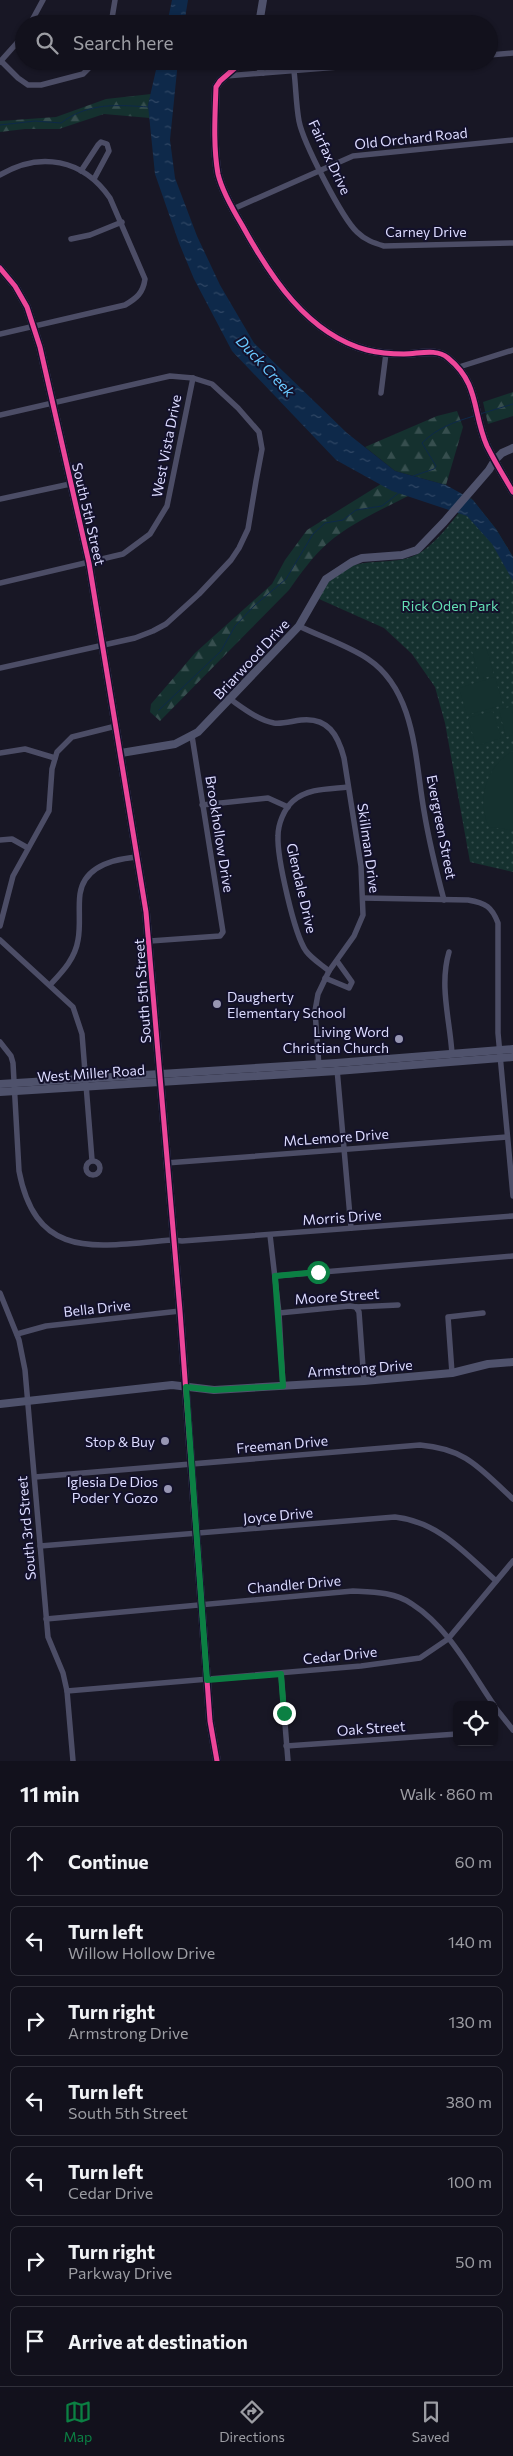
<!DOCTYPE html>
<meta charset="utf-8">
<style>
body{margin:0;font-family:Commissioner,sans-serif;background:#1b1a25;color:#f1f3f6}
.controls{position:absolute;right:15px;bottom:15px;display:grid;overflow:hidden;border-radius:8px;box-shadow:0 1px 4px #0004}
.controls button{width:45px;height:45px;display:grid;place-items:center;padding:0;border:0;border-bottom:1px solid #31313b;background:#12111c;color:#f1f3f6;font:25px sans-serif}
.stop{position:absolute;width:15px;height:15px;margin:-11px;border:4px solid #0b8043;border-radius:50%;background:#fff}
.stop.end{background:#0b8043;border-color:#fff;box-shadow:0 1px 5px #0008}
.list{margin:0;padding:0;list-style:none}
h2{display:flex;justify-content:space-between;align-items:center;height:65px;margin:0;padding:0 20px;font-size:21px}
h2 small{font-size:16px;font-weight:400;color:#9c9da3}
.list li{display:grid;grid-template-columns:32px 1fr auto;gap:15px;align-items:center;box-sizing:border-box;height:70px;margin:0 10px 10px;padding:0 10px;border:1px solid #31313b;border-radius:8px}
.list b{display:block;font-size:19px;white-space:nowrap}
.list p{margin:0;font-size:16px;white-space:nowrap;color:#9c9da3}
.list em{font-size:16px;font-style:normal;color:#9c9da3}
.icon{flex:none;width:28px;height:28px;fill:none;stroke:currentColor;stroke-width:2;stroke-linecap:round;stroke-linejoin:round}
.map{position:relative;flex:none;width:513px;height:1761px;overflow:hidden}
.search{position:absolute;background:#12111c;box-shadow:0 1px 4px #0004;left:15px;right:15px;top:15px;height:55px;display:flex;align-items:center;gap:12px;box-sizing:border-box;padding:0 18px;border-radius:28px;color:#9c9da3;font-size:19px}
.sheet{height:625px;background:#12111c}
nav{display:flex;justify-content:space-around;align-items:center;box-sizing:border-box;height:70px;border-top:1px solid #31313b;background:#12111c;font-size:14px;color:#9c9da3}
nav a{display:grid;justify-items:center;gap:2px}
nav .on{color:#0b8043}
.map>svg:first-child{display:block}
.grass{fill:url(#grass-dots)}
.forest{fill:url(#forest-firs)}
.garden{fill:#15312f}
.water{fill:url(#water-ripples)}
.lines{fill:none;stroke-linecap:round;stroke-linejoin:round}
.stream{stroke:#0e294a;stroke-width:1}
.street{stroke:#4c4d66;stroke-width:5.5}
.secondary{stroke:#4f526c;stroke-width:8}
.cycleway-casing{stroke:#13112b;stroke-width:8}
.cycleway{stroke:#ed469a;stroke-width:5}
.route{stroke:#0b8043;stroke-width:6}
.poi-dot{fill:#9796b3;stroke:#13112b;stroke-width:2}
.labels{text-anchor:middle;dominant-baseline:central;stroke-width:4;stroke-linejoin:round;paint-order:stroke}
.street-label{font-size:14px;fill:#dcdbff;stroke:#13112b}
.park-label{font-size:14px;fill:#65e1b6;stroke:#13112b}
.poi-label{font-size:14px;fill:#dcdbff;stroke:#13112b;text-anchor:end}
.water-label{font-size:15px;font-style:italic;fill:#69c8ff;stroke:#13112b}
</style>
<div class="map">
<svg width="513" height="1761" viewBox="0 0 513 1761">
<defs>
<pattern id="grass-dots" width="8" height="8" patternUnits="userSpaceOnUse" patternTransform="scale(1.25)"><rect width="8" height="8" fill="#15312f"/><path d="M2 2h.1M6 6h.1" fill="none" stroke="#364e4e" stroke-width="1.8" stroke-linecap="round"/></pattern>
<pattern id="forest-firs" width="22" height="20" patternUnits="userSpaceOnUse" patternTransform="scale(1.25)"><rect width="22" height="20" fill="#15312f"/><path d="M5 1l3.5 6h-7zM16 11l3.5 6h-7z" fill="#364e4e"/></pattern>
<pattern id="water-ripples" width="26" height="14" patternUnits="userSpaceOnUse" patternTransform="scale(1.25)"><rect width="26" height="14" fill="#0e294a"/><path d="M2 4q2-2 4 0t4 0M15 11q2-2 4 0t4 0" fill="none" stroke="#304765"/></pattern>
</defs>
<rect width="100%" height="100%" fill="#181725"/>
<path class="grass" d="M471,498L496,529L513,557V872L470,862L445,723L435,687L412,654L384,628L319,599C344,542 391,575 424,550C442,537 456,515 471,498Z"/>
<g class="forest">
<polygon points="151,94 148,105 150,118 104,114 59,129 25,129 0,132 0,121 56,117 106,99"/>
<polygon points="513,392 513,416 488,424 483,402"/>
<polygon points="457,411 463,427 446,485 395,471 365,447 437,416"/>
<path d="M381,484L408,496C381,510 351,523 328,543C313,556 300,574 289,590L160,721L150,712L151,704L195,653L272,584L285,560L307,530Z"/>
</g>
<g class="garden">
<polygon points="486,647 494,675 480,679 472,651"/>
<polygon points="495,677 503,705 467,715 459,688"/>
<polygon points="513,706 513,735 506,737 499,710"/>
<polygon points="493,711 501,738 476,746 468,718"/>
<path d="M513,751V830L489,827C476,800 486,766 513,751Z"/>
</g>
<g class="water">
<polygon points="172,0 188,0 184,24 167,24"/>
<polygon points="158,61 178,61 170,140 175,178 197,236 220,285 254,343 347,433 395,471 446,485 473,500 496,529 513,557 513,581 492,544 467,516 392,491 336,460 232,351 194,279 179,243 155,174 148,105"/>
</g>
<g class="lines">
<g class="stream">
<path d="M0,125L35,121L61,123C89,102 117,105 149,107"/>
<polyline points="480,414 513,404"/>
<path d="M413,476L434,469L436,466L422,443C437,428 454,422 474,416"/>
<polyline points="159,710 221,651 235,626 255,605 286,579 313,534 325,523 343,520 356,510 382,506 400,492"/>
</g>
<g class="street">
<polyline points="30,24 43,0"/>
<polyline points="111,24 115,0"/>
<polyline points="489,55 513,53"/>
<polyline points="1,61 18,78 28,85 41,85 83,74 96,61"/>
<polyline points="252,61 263,73"/>
<polyline points="0,62 24,35"/>
<path d="M294,71C296,88 296,105 299,121C303,142 342,218 357,232C365,240 374,243 384,246L513,243"/>
<polyline points="226,76 414,61"/>
<polyline points="81,171 98,145 101,142 107,144 109,151 94,179"/>
<path d="M0,175C40,151 83,159 110,198L145,279C143,293 137,298 125,305L0,334"/>
<polyline points="233,209 353,156 513,140"/>
<polyline points="71,239 90,235 122,222"/>
<polyline points="459,367 513,350"/>
<polyline points="381,393 386,353"/>
<polyline points="0,415 170,376 193,378 212,384 238,408 259,432 262,449 256,481 248,529 239,548 231,560 199,594 166,624 153,631 135,638 0,668"/>
<polyline points="0,499 70,484"/>
<polyline points="0,583 123,554 150,534 167,506 193,378"/>
<path d="M299,626C321,637 347,645 368,659C416,691 415,760 424,811C429,841 436,870 444,900"/>
<path d="M230,699C243,708 258,720 274,723C283,724 292,721 301,720C328,717 338,735 344,758L361,866L363,915L354,936L329,971L318,994L315,1011L319,1067"/>
<polyline points="0,753 25,749 55,758"/>
<polyline points="202,805 268,798 288,807"/>
<polyline points="0,840 12,839 28,848"/>
<path d="M363,898L468,900C486,903 492,907 498,923V1033L513,1196"/>
<polyline points="0,926 13,876 49,811 52,769 57,752 72,737 116,726"/>
<polyline points="0,940 73,1007 82,1034 92,1160"/>
<polyline points="150,941 220,936 223,932 192,736"/>
<path d="M449,952C439,986 450,1020 452,1054"/>
<path d="M329,971C322,965 312,959 306,951C294,934 277,857 278,836C278,824 284,809 293,801C308,788 329,789 348,787"/>
<polyline points="325,978 349,988 352,982 337,961"/>
<path d="M50,985C62,972 75,959 78,940C81,925 78,909 80,894C84,866 114,859 137,857"/>
<path d="M0,1042L11,1056L13,1063L19,1171C37,1264 100,1245 173,1240L182,1241L513,1216"/>
<polyline points="337,1069 351,1228"/>
<circle cx="93" cy="1168" r="7"/>
<polyline points="166,1163 507,1137"/>
<polyline points="270,1235 279,1313 283,1386"/>
<polyline points="275,1276 513,1256"/>
<polyline points="0,1293 19,1340 25,1370 48,1637 63,1673 67,1691 73,1761"/>
<polyline points="356,1307 359,1312 364,1381"/>
<polyline points="279,1313 350,1306 356,1307 398,1305"/>
<polyline points="17,1334 46,1326 180,1311"/>
<polyline points="452,1373 448,1317 483,1313"/>
<path d="M35,1477L420,1445C467,1449 480,1469 513,1499"/>
<path d="M40,1546L395,1517C439,1522 465,1553 496,1581"/>
<path d="M46,1619L353,1591C373,1592 395,1592 412,1604C448,1627 470,1670 494,1705"/>
<polyline points="281,1674 288,1761"/>
<polyline points="67,1691 361,1666 420,1658 448,1639 513,1561"/>
<polyline points="494,1706 513,1730"/>
<polyline points="286,1746 457,1734"/>
</g>
<g class="secondary">
<polyline points="259,24 263,0"/>
<path d="M243,61L220,81L216,87C215,115 213,146 218,174C222,191 233,210 242,225C270,276 307,334 367,350C379,353 392,354 404,354C419,354 436,348 448,358C480,384 472,412 487,446C495,462 504,477 513,492"/>
<polyline points="0,268 15,286 27,307 40,347 89,563 146,912 180,1311 210,1721 217,1761"/>
<polyline points="121,753 175,744 198,732 299,626 326,579 352,562 362,558 402,555 417,550 444,522 489,470 495,460 502,453 513,448"/>
<polyline points="0,1084 336,1063 513,1049"/>
<polyline points="0,1092 337,1071 513,1057"/>
<polyline points="0,1404 172,1385 214,1390 364,1381 452,1373 488,1364 513,1362"/>
</g>
<g class="cycleway-casing">
<g id="cycleway">
<path d="M243,61L220,81L216,87C215,115 213,146 218,174C222,191 233,210 242,225C270,276 307,334 367,350C379,353 392,354 404,354C419,354 436,348 448,358C480,384 472,412 487,446C495,462 504,477 513,492"/>
<polyline points="0,268 15,286 27,307 40,347 89,563 146,912 180,1311 210,1721 217,1761"/>
</g>
</g>
<use href="#cycleway" class="cycleway"/>
</g>
<g class="lines">
<polyline class="route" points="284,1713 281,1674 207,1680 186,1387 214,1390 283,1386 275,1276 318,1272"/>
</g>
<g class="poi-dot">
<circle cx="217" cy="1004" r="5"/>
<circle cx="399" cy="1039" r="5"/>
<circle cx="165" cy="1441" r="5"/>
<circle cx="168" cy="1489" r="5"/>
</g>
<g class="labels">
<g class="street-label">
<text transform="translate(411 138) rotate(-6)">Old Orchard Road</text>
<text transform="translate(330 157) rotate(65)">Fairfax Drive</text>
<text x="426" y="231">Carney Drive</text>
<text transform="translate(166 446) rotate(-79)">West Vista Drive</text>
<text transform="translate(89 514) rotate(77)">South 5th Street</text>
<text transform="translate(251 659) rotate(-47)">Briarwood Drive</text>
<text transform="translate(442 827) rotate(79)">Evergreen Street</text>
<text transform="translate(220 834) rotate(81)">Brookhollow Drive</text>
<text transform="translate(369 848) rotate(82)">Skillman Drive</text>
<text transform="translate(302 888) rotate(77)">Glendale Drive</text>
<text transform="translate(142 991) rotate(-94)">South 5th Street</text>
<text transform="translate(91 1073) rotate(-4)">West Miller Road</text>
<text transform="translate(336 1137) rotate(-4)">McLemore Drive</text>
<text transform="translate(342 1217) rotate(-4)">Morris Drive</text>
<text transform="translate(337 1296) rotate(-4)">Moore Street</text>
<text transform="translate(97 1308) rotate(-6)">Bella Drive</text>
<text transform="translate(360 1368) rotate(-4)">Armstrong Drive</text>
<text transform="translate(282 1444) rotate(-5)">Freeman Drive</text>
<text transform="translate(278 1515) rotate(-5)">Joyce Drive</text>
<text transform="translate(26 1528) rotate(-95)">South 3rd Street</text>
<text transform="translate(294 1584) rotate(-5)">Chandler Drive</text>
<text transform="translate(340 1655) rotate(-6)">Cedar Drive</text>
<text transform="translate(371 1728) rotate(-4)">Oak Street</text>
</g>
<g class="park-label">
<text x="450" y="605">Rick Oden Park</text>
</g>
<g class="poi-label">
<text x="227" y="996" text-anchor="start">Daugherty<tspan x="227" dy="16">Elementary School</tspan></text>
<text x="389" y="1031">Living Word<tspan x="389" dy="16">Christian Church</tspan></text>
<text x="155" y="1441">Stop &amp; Buy</text>
<text x="158" y="1481">Iglesia De Dios<tspan x="158" dy="16">Poder Y Gozo</tspan></text>
</g>
<g class="water-label">
<text transform="translate(266 366) rotate(47)">Duck Creek</text>
</g>
</g>
</svg>
<div class="controls">
<button><svg class="icon" aria-label="locate" viewBox="0 0 24 24"><circle cx="12" cy="12" r="6"/><path d="M12 2v4M12 18v4M2 12h4M18 12h4"/></svg></button>
</div>
<div class="stop" style="left:318px;top:1272px"></div>
<div class="stop end" style="left:284px;top:1713px"></div>
<div class="search"><svg class="icon" aria-label="search" viewBox="0 0 24 24"><circle cx="10" cy="10" r="6"/><path d="M15 15l6 6"/></svg>Search here</div>
</div>
<section class="sheet">
<h2>11 min<small>Walk · 860 m</small></h2>
<ul class="list">
<li><svg class="icon" aria-label="ahead" viewBox="0 0 24 24"><path d="M12 20V5M6 11l6-6 6 6"/></svg><div><b>Continue</b></div><em>60 m</em></li>
<li><svg class="icon" aria-label="left" viewBox="0 0 24 24"><path d="M17 20v-9H6M10 6l-5 5 5 5"/></svg><div><b>Turn left</b><p>Willow Hollow Drive</p></div><em>140 m</em></li>
<li><svg class="icon" aria-label="right" viewBox="0 0 24 24"><path d="M7 20v-9h11M14 6l5 5-5 5"/></svg><div><b>Turn right</b><p>Armstrong Drive</p></div><em>130 m</em></li>
<li><svg class="icon" aria-label="left" viewBox="0 0 24 24"><path d="M17 20v-9H6M10 6l-5 5 5 5"/></svg><div><b>Turn left</b><p>South 5th Street</p></div><em>380 m</em></li>
<li><svg class="icon" aria-label="left" viewBox="0 0 24 24"><path d="M17 20v-9H6M10 6l-5 5 5 5"/></svg><div><b>Turn left</b><p>Cedar Drive</p></div><em>100 m</em></li>
<li><svg class="icon" aria-label="right" viewBox="0 0 24 24"><path d="M7 20v-9h11M14 6l5 5-5 5"/></svg><div><b>Turn right</b><p>Parkway Drive</p></div><em>50 m</em></li>
<li><svg class="icon" aria-label="arrive" viewBox="0 0 24 24"><path d="M6 21V4h12l-3 4 3 4H6"/></svg><div><b>Arrive at destination</b></div></li>
</ul>
</section>
<nav>
<a class="on"><svg class="icon" aria-label="map" viewBox="0 0 24 24"><path d="M3 6l6-2 6 2 6-2v14l-6 2-6-2-6 2zM9 4v14M15 6v14"/></svg>Map</a>
<a><svg class="icon" aria-label="directions" viewBox="0 0 24 24"><path d="M12 3l9 9-9 9-9-9zM9 14v-3h6M13 9l2 2-2 2"/></svg>Directions</a>
<a><svg class="icon" aria-label="saved" viewBox="0 0 24 24"><path d="M7 4h10v16l-5-4-5 4z"/></svg>Saved</a>
</nav>
